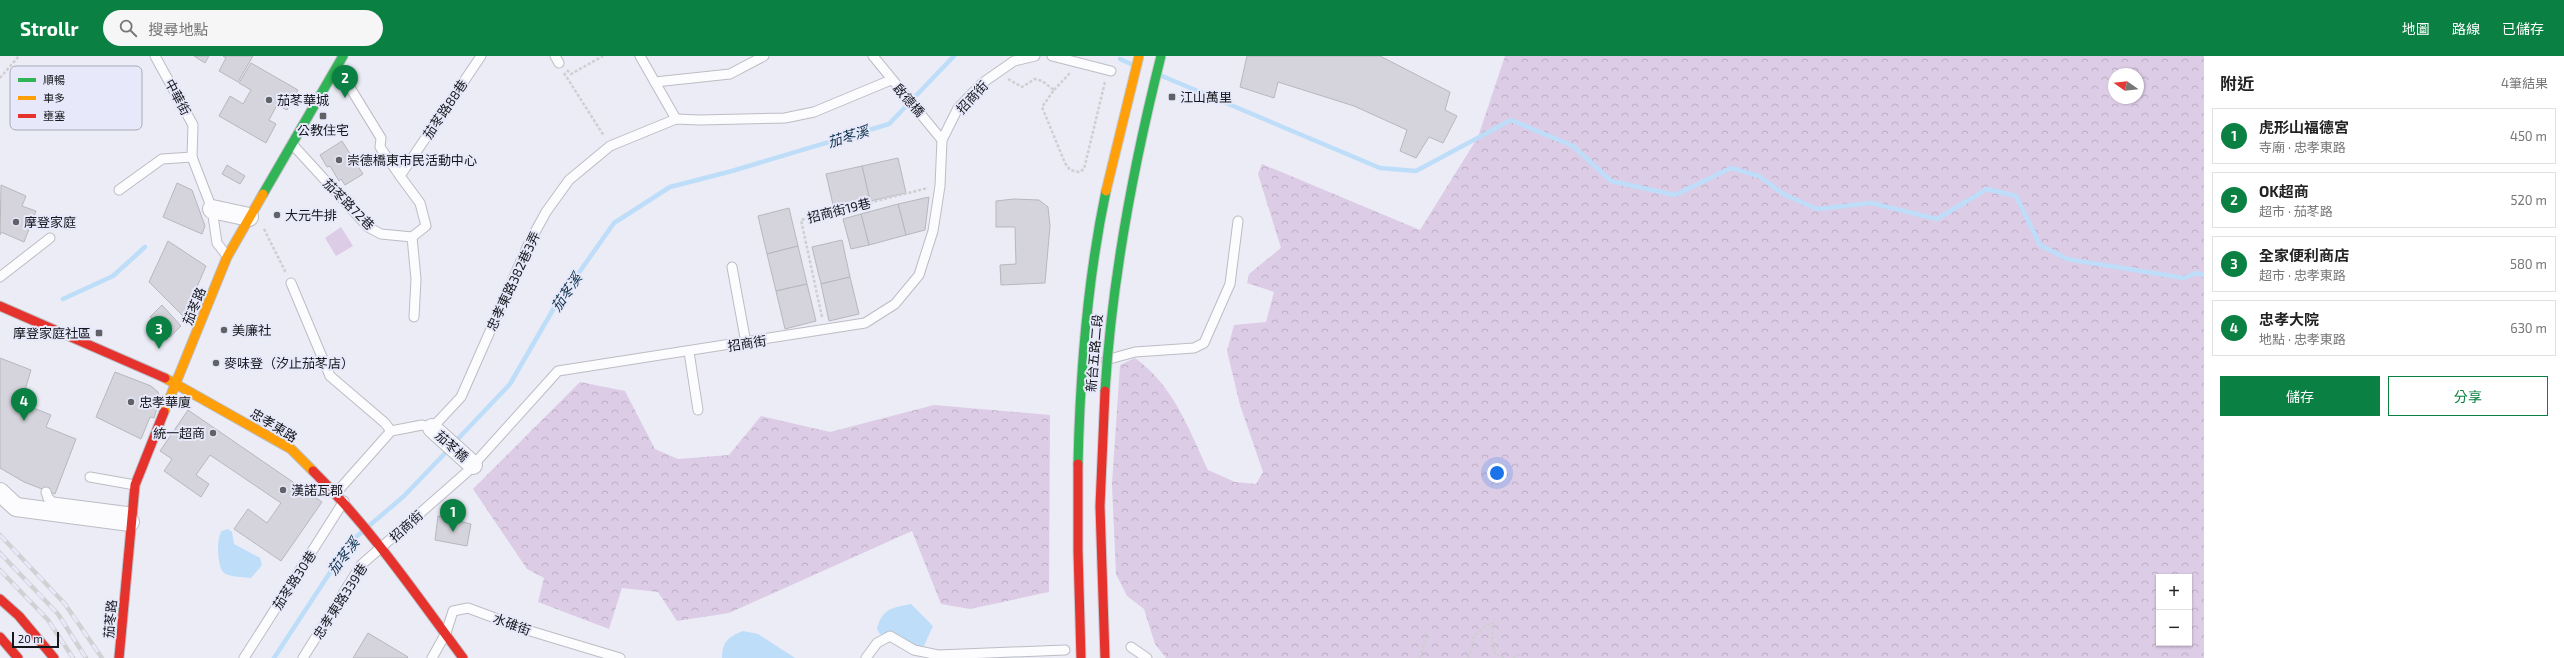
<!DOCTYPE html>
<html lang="zh-TW">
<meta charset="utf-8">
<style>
body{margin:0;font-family:"Exo 2","Noto Sans TC",sans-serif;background:#f6f6f6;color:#222}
.controls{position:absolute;right:12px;bottom:12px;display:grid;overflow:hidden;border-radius:0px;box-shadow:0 1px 3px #0004}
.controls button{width:36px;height:36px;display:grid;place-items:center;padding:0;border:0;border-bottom:1px solid #e0e0e0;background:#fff;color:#222;font:20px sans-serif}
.compass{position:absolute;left:2108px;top:12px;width:36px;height:36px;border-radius:50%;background:#fff;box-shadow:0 1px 3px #0004;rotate:284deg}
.scale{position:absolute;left:12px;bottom:10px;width:47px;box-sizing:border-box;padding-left:4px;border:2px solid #16171c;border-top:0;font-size:11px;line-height:14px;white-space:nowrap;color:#16171c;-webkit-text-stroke:3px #e7e9fa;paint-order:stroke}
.you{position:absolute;left:1497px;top:417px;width:14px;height:14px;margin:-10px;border:3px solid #fff;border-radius:50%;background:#1a73e8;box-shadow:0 0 0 6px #1a73e833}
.badge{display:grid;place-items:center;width:26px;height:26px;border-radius:50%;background:#0b8043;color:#fff;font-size:13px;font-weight:700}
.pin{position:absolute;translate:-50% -33px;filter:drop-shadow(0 1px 2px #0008)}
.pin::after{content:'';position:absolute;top:21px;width:14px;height:12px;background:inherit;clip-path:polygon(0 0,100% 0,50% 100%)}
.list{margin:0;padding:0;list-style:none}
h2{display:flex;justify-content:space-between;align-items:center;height:52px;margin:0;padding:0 16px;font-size:17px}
h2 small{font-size:13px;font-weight:400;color:#767676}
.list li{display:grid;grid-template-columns:26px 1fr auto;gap:12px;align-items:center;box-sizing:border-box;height:56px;margin:0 8px 8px;padding:0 8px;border:1px solid #e0e0e0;border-radius:0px}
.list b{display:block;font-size:15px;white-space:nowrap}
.list p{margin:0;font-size:13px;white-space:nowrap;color:#767676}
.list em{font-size:13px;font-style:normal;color:#767676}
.actions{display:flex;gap:8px;padding:12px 16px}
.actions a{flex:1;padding:9px 0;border:1px solid #0b8043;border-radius:0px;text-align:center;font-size:14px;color:#0b8043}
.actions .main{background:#0b8043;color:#fff}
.icon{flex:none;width:22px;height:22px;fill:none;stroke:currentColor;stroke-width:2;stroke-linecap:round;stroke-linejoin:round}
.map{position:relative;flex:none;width:2204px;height:602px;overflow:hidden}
header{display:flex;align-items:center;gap:24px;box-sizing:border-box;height:56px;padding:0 20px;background:#0b8043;color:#fff}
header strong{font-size:19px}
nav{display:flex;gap:22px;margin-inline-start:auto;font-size:14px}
.search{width:280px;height:36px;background:#f6f6f6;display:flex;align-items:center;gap:10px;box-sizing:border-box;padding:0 14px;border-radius:22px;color:#767676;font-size:15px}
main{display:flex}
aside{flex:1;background:#fff}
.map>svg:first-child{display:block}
.forest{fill:url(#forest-crowns);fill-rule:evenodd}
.park{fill:#ddcce6}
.water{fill:#bdddf9}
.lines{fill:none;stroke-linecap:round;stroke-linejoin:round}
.stream{stroke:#bdddf9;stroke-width:4.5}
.building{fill:#d5d4dc;stroke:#b7b7bd}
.lane-casing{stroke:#bcbdc4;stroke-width:11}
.street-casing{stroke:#bcbdc4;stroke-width:20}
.fast-casing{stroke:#bcbdc4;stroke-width:11}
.slow-casing{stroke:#bcbdc4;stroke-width:11}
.jam-casing{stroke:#bcbdc4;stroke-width:11}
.path{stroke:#cfcfd1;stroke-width:2.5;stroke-dasharray:3 2;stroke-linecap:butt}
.lane{stroke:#fcfcfe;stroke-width:9}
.street{stroke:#fcfcfe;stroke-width:18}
.fast{stroke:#30b455;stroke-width:9}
.slow{stroke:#ff9f0a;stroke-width:9}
.jam{stroke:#e5322d;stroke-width:9}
.rail-casing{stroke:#d1d1d3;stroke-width:4.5}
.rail{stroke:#e7e9fa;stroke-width:3;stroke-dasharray:9;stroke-linecap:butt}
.fast-bridge-casing{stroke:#c9c9ce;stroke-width:11;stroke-linecap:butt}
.slow-bridge-casing{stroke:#c9c9ce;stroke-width:11;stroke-linecap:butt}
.jam-bridge-casing{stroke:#c9c9ce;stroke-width:11;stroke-linecap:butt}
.fast-bridge{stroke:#30b455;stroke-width:9}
.slow-bridge{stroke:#ff9f0a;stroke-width:9}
.jam-bridge{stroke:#e5322d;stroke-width:9}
.poi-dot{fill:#616268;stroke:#e7e9fa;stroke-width:1.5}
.labels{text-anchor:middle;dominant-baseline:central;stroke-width:4;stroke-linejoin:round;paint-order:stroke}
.street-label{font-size:13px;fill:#16171c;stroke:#e7e9fa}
.poi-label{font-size:13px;fill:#16171c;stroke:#e7e9fa;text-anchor:start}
.water-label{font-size:14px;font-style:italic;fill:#0d3149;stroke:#e7e9fa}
.key{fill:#e7e9fa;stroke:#a8aab7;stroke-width:1}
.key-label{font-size:11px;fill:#16171c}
</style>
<header>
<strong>Strollr</strong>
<div class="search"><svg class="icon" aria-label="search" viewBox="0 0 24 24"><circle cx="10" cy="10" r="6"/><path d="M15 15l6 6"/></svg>搜尋地點</div>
<nav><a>地圖</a><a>路線</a><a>已儲存</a></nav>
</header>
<main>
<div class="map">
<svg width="2204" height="602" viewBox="0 0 2204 602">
<defs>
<pattern id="forest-crowns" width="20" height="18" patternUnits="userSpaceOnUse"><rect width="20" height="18" fill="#ddcce6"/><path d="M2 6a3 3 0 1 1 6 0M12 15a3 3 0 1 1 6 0" fill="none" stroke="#bdaec5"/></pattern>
</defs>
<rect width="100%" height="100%" fill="#ebecf6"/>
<g class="forest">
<path d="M1505,0H2204V602H1166L1155,588L1144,553L1127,540L1116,518L1112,428L1120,309L1135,302C1174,330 1188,372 1208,414L1235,426L1256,428L1263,416L1240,349L1227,295L1234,269L1266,266L1274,236L1247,227L1249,218L1281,192L1258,118L1262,108L1420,174L1478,81ZM2114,18H2138V42H2114ZM2159,521H2189V587H2159Z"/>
<polygon points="580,326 625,335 655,393 678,403 729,399 761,360 830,376 934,349 1050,359 1049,536 970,553 941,548 912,475 729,557 677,565 658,536 622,532 609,573 538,546 544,522 527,513 473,433"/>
</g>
<polygon class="park" points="341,171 353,190 336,200 325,182"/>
<g class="water">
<path d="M228,473L232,476L234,488L260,502L262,509L251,522C244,521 229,521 224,517C217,511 216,481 222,475Z"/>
<path d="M911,548L933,570L922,594L899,579L880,578L877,573C882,553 891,552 911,548Z"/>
<path d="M743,575L758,578L795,602H722C722,586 728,581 743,575Z"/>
</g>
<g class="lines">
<g class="stream">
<polyline points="1120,3 1131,8"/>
<polyline points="1162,20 1380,112 1416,115 1511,64 1573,90 1611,125 1675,139 1731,112 1759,120 1783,138 1817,153 1871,147 1937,163 1987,133 2016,140 2040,189 2067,203 2184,222 2196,217 2204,219"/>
<polyline points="63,243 113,220 145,191"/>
<polyline points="455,386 510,328 554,252 614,167 670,131 732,115 889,68 954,0"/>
<polyline points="370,469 404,440 450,392"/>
<polyline points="274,602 350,486 362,476"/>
</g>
</g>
<g class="building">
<polygon points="194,0 209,0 205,7"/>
<polygon points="223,0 253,0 238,26 219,15 226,2"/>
<polygon points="1247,0 1380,0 1450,36 1445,54 1457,60 1443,87 1429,81 1416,102 1400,95 1407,74 1354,50 1278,26 1274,42 1240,31"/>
<polygon points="251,7 298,34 287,54 277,49 269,64 276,68 266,87 219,60 230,40 243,48 251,34 239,27"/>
<polygon points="342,85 363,118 345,129 341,123 339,125 330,110 327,111 320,99"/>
<polygon points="898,102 906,137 870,145 862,110"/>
<polygon points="227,109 245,120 240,128 222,118"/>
<polygon points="862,110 870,145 834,153 826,118"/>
<polygon points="177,127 192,134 205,170 202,178 163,161"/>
<polygon points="1,129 26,140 22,150 36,155 24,186 1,176 0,179"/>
<polygon points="929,141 925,174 906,179 898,148"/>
<polygon points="1014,143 1039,144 1048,151 1050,170 1045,227 1001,229 1000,209 1016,208 1015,171 996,171 996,145"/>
<polygon points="898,148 906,179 869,189 861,158"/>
<polygon points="789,152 798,190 767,198 758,160"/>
<polygon points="861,158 869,189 851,193 843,163"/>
<polygon points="842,184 850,221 821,228 812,191"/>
<polygon points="168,185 206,210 184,261 149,226"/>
<polygon points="798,190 807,228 776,235 767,198"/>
<polygon points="850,221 859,258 829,265 821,228"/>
<polygon points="807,228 816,265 785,273 776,235"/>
<polygon points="162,249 181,270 170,281 150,261"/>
<polygon points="0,302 31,314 21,347 51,359 46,371 76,383 55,438 24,426 0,412"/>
<polygon points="115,316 151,330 158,336 160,342 154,362 150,361 141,383 96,361"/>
<polygon points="188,354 322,446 281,505 234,473 248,453 267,467 281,447 210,399 196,419 209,428 201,441 164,415 172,403 160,395"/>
<polygon points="438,460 471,468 467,490 435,484"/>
<polygon points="368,577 408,601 407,602 353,602"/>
</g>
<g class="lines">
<g class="lane-casing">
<g id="lane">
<polyline points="155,0 193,69 192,101 212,153 217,187 227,200"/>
<polyline points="555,0 559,7"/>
<polyline points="640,0 676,63"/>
<polyline points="873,0 942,84"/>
<polyline points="1052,0 1111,15"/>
<polyline points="338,12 381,82 380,91 400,120 481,0"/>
<polyline points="655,26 730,18 764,0"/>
<polyline points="292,88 368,171 381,178 412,181 416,223 414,261"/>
<polyline points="400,120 420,147 426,170 412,181"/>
<polyline points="119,134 162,103 192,101"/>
<polyline points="732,211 746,287"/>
<polyline points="0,221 50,182"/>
<polyline points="291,227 330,320 385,367 391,375"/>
<polyline points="689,296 698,354"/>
<polyline points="1106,304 1135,296 1194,292 1204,287 1230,228 1238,165"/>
<polyline points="90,421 135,429"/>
<polyline points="46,436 48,442 53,446 131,456"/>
<polyline points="336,437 391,375 422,369 432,372 461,341 528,189 546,156 569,124 610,90 676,63 699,64 785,62 814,56 891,24"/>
<polyline points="1131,591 1147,602"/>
<polyline points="244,602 344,445"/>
<polyline points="303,602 361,509 467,416 558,315 865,267 895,248 919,219 933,175 940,130 942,84 958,52 981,28 1014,5 1035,0"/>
<polyline points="432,602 446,577 453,555 468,552 527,574 620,602"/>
<polyline points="866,602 877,587 890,580 914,594 938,599 1065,594"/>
</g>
</g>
<g class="street-casing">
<g id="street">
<polyline points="212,153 249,161"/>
<polyline points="432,372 473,409"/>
<polyline points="0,436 16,451 130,466"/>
</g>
</g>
<g class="fast-casing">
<polyline id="fast" points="263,138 343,0"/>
</g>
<g class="slow-casing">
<g id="slow">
<polyline points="165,322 291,393 313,415"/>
<polyline points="164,356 227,201 263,138"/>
</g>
</g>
<g class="jam-casing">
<g id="jam">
<polyline points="0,250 165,322"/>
<path d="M313,415C370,471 415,537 463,602"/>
<polyline points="0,543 19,560 54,602"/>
<polyline points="0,581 18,602"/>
<polyline points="119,602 135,429 164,356"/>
</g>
</g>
<g class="path">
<polyline points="567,14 571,18 603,0"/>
<polyline points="564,17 604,80"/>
<polyline points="0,22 19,0"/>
<polyline points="1008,23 1022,31 1035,23 1042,25 1054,34 1042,51 1065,107 1070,114 1079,116 1084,113 1105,26"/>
<polyline points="1054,34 1070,17"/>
<polyline points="264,173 286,217"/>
<polyline points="822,261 801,164 928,132"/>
<polyline points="1420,602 1427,577"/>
<polyline points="1468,602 1472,592 1473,582 1485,570 1493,567 1492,580 1495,598 1504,602"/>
<polyline points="1513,602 1519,599 1519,602"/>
</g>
<use href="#lane" class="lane"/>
<use href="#street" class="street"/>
<use href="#fast" class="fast"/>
<use href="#slow" class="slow"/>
<use href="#jam" class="jam"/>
<g class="rail-casing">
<g id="rail">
<polyline points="0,479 65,548 102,602"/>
<polyline points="0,497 58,558 86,602"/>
<polyline points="0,514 48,564 73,602"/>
</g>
</g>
<use href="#rail" class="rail"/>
<g class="fast-bridge-casing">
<g id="fast-bridge">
<path d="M1105,335C1112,221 1133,111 1161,0"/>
<path d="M1078,408C1080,317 1087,225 1106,135"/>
</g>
</g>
<g class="slow-bridge-casing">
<polyline id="slow-bridge" points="1106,135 1139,0"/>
</g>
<g class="jam-bridge-casing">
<g id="jam-bridge">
<polyline points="1105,335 1100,450 1105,602"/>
<polyline points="1078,408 1078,495 1081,602"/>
</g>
</g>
<use href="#fast-bridge" class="fast-bridge"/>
<use href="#slow-bridge" class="slow-bridge"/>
<use href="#jam-bridge" class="jam-bridge"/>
</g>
<g class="poi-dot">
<rect x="1168" y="37" width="8" height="8" rx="2"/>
<circle cx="269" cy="44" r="4"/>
<rect x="319" y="56" width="8" height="8" rx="2"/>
<circle cx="339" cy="104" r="4"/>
<circle cx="277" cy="159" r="4"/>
<circle cx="16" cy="166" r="4"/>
<circle cx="224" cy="274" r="4"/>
<rect x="95" y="273" width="8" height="8" rx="2"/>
<circle cx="216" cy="307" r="4"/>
<circle cx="131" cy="346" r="4"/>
<circle cx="213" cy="377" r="4"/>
<circle cx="283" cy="434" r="4"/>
</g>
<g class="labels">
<g class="street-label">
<text transform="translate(178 41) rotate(62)">中華街</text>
<text transform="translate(972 41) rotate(-47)">招商街</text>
<text transform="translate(909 44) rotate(48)">啟德橋</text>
<text transform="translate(445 53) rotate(-56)">茄苳路88巷</text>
<text transform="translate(349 148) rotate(45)">茄苳路72巷</text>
<text transform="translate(839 154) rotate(-14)">招商街19巷</text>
<text transform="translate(513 225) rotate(-65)">忠孝東路382巷3弄</text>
<text transform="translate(194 250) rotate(-68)">茄苳路</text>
<text transform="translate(747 287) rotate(-9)">招商街</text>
<text transform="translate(1094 297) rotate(-85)">新台五路二段</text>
<text transform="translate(274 369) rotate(31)">忠孝東路</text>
<text transform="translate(452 390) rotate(42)">茄苳橋</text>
<text transform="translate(406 470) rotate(-42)">招商街</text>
<text transform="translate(294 524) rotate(-57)">茄苳路30巷</text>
<text transform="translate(340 545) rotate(-57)">忠孝東路339巷</text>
<text transform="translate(110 563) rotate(-85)">茄苳路</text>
<text transform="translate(512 568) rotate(20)">水碓街</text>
</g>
<g class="poi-label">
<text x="1180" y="41">江山萬里</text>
<text x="277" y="44">茄苳華城</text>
<text x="323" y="74" text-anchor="middle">公教住宅</text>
<text x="347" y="104">崇德橋東市民活動中心</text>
<text x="285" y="159">大元牛排</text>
<text x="24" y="166">摩登家庭</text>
<text x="232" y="274">美廉社</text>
<text x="91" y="277" text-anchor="end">摩登家庭社區</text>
<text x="224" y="307">麥味登（汐止茄苳店）</text>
<text x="139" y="346">忠孝華廈</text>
<text x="205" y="377" text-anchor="end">統一超商</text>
<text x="291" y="434">漢諾瓦郡</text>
</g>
<g class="water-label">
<text transform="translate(848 80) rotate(-17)">茄苳溪</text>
<text transform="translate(566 236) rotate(-56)">茄苳溪</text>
<text transform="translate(343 500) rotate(-53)">茄苳溪</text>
</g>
</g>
<rect x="10" y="10" width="132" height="64" rx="6" class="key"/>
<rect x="18" y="22" width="18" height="4" fill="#30b455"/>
<rect x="18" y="40" width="18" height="4" fill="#ff9f0a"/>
<rect x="18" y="58" width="18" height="4" fill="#e5322d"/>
<g class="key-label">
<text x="43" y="28">順暢</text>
<text x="43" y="46">車多</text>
<text x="43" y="64">壅塞</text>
</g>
</svg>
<div class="controls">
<button>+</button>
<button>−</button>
</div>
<svg class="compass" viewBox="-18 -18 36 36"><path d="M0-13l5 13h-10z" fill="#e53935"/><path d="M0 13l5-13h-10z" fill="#767676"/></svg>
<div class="scale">20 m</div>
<div class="you"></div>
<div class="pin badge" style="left:453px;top:476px">1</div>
<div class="pin badge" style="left:345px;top:42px">2</div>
<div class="pin badge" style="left:159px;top:293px">3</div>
<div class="pin badge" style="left:24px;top:365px">4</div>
</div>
<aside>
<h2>附近<small>4筆結果</small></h2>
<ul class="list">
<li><span class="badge">1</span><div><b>虎形山福德宮</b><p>寺廟 · 忠孝東路</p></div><em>450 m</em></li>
<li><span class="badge">2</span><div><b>OK超商</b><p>超市 · 茄苳路</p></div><em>520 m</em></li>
<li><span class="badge">3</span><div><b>全家便利商店</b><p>超市 · 忠孝東路</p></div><em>580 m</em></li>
<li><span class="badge">4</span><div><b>忠孝大院</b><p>地點 · 忠孝東路</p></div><em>630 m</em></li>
</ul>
<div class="actions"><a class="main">儲存</a><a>分享</a></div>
</aside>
</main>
